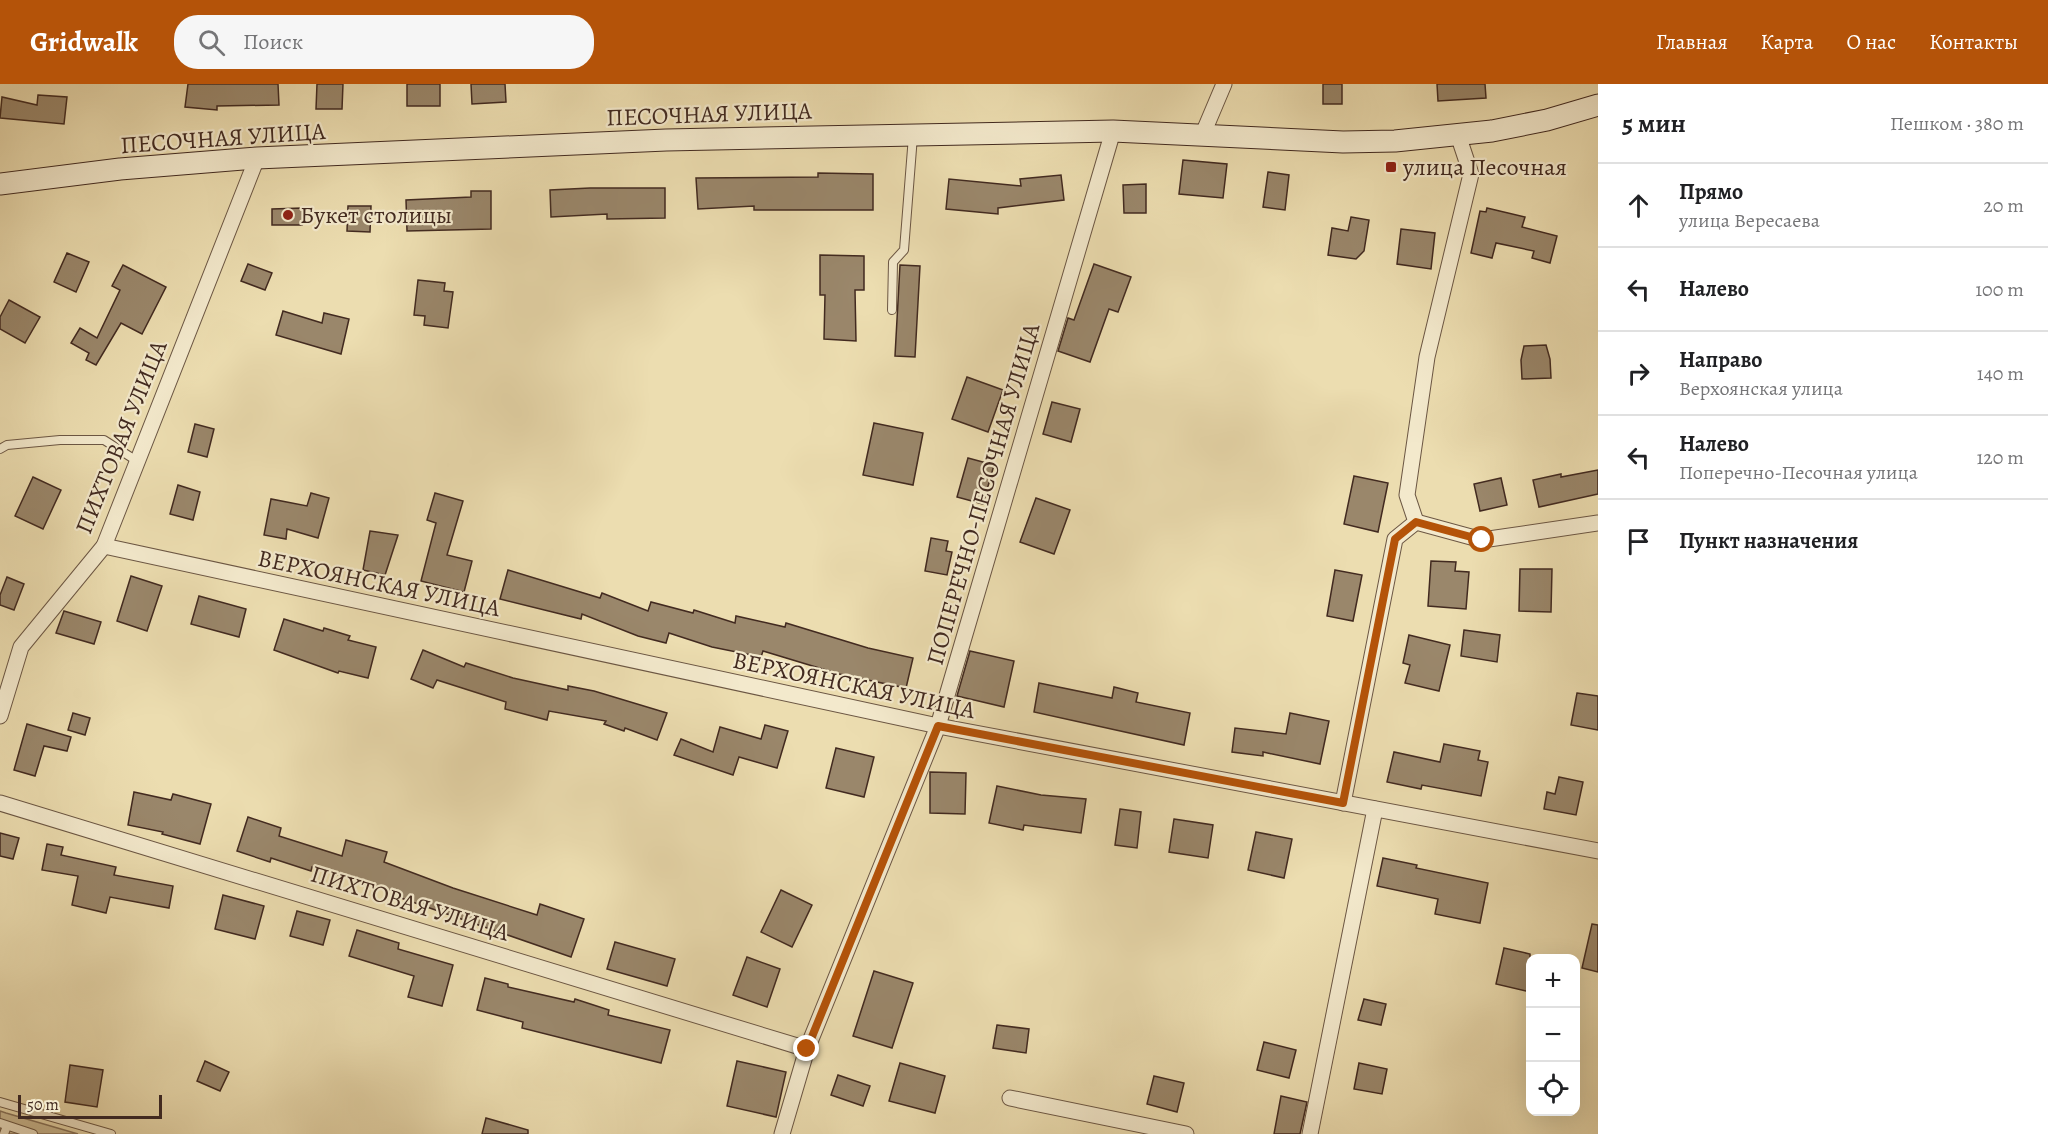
<!DOCTYPE html>
<html lang="ru">
<meta charset="utf-8">
<style>
body{margin:0;font-family:Alegreya,serif;background:#f6f6f6;color:#202124}
.controls{position:absolute;right:18px;bottom:18px;display:grid;overflow:hidden;border-radius:12px;box-shadow:0 6px 24px #0002}
.controls button{width:54px;height:54px;display:grid;place-items:center;padding:0;border:0;border-bottom:2px solid #e0e0e0;background:#fff;color:#202124;font:30px sans-serif}
.scale{position:absolute;left:18px;bottom:15px;width:144px;box-sizing:border-box;padding-left:6px;border:3px solid #422a20;border-top:0;font-size:16px;line-height:21px;white-space:nowrap;color:#422a20;-webkit-text-stroke:4px #f3e9cc;paint-order:stroke}
.stop{position:absolute;width:18px;height:18px;margin:-14px;border:4px solid #b45309;border-radius:50%;background:#fff}
.stop.end{background:#b45309;border-color:#fff;box-shadow:0 2px 6px #0008}
.list{margin:0;padding:0;list-style:none}
h2{display:flex;justify-content:space-between;align-items:center;height:78px;margin:0;padding:0 24px;font-size:26px}
h2 small{font-size:20px;font-weight:400;color:#757577}
.list li{display:grid;grid-template-columns:39px 1fr auto;gap:18px;align-items:center;box-sizing:border-box;height:84px;padding:0 24px;border-top:2px solid #e0e0e0}
.list b{display:block;font-size:22px;white-space:nowrap}
.list p{margin:0;font-size:20px;white-space:nowrap;color:#757577}
.list em{font-size:20px;font-style:normal;color:#757577}
.icon{flex:none;width:33px;height:33px;fill:none;stroke:currentColor;stroke-width:2;stroke-linecap:round;stroke-linejoin:round}
.map{position:relative;flex:none;width:1598px;height:1050px;overflow:hidden}
header{display:flex;align-items:center;gap:36px;box-sizing:border-box;height:84px;padding:0 30px;background:#b45309;color:#fff}
header strong{font-size:28px}
nav{display:flex;gap:33px;margin-inline-start:auto;font-size:21px}
.search{width:420px;height:54px;background:#f6f6f6;display:flex;align-items:center;gap:15px;box-sizing:border-box;padding:0 21px;border-radius:24px;color:#757577;font-size:22px}
main{display:flex}
aside{flex:1;background:#fff}
.map>svg:first-child{display:block}
.green{fill:#cfbf98;stroke:#88745c;stroke-width:1.5}
.building{fill:#9a876b;stroke:#422a20;stroke-width:1.5}
.lines{fill:none;stroke-linecap:round;stroke-linejoin:round}
.service-casing{stroke:#6c5744;stroke-width:10}
.minor-casing{stroke:#6c5744;stroke-width:17}
.secondary-casing{stroke:#422a20;stroke-width:23}
.service{stroke:#f3e9cc;stroke-width:8}
.minor{stroke:#f3e9cc;stroke-width:15}
.secondary{stroke:#f3e9cc;stroke-width:21}
.route{stroke:#b45309;stroke-width:8}
.poi-dot{fill:#8f2418;stroke:#f3e9cc;stroke-width:2}
.labels{text-anchor:middle;dominant-baseline:central;stroke-width:4.5;stroke-linejoin:round;paint-order:stroke}
.street-label{font-size:24px;fill:#422a20;stroke:#f3e9cc}
.poi-label{font-size:24px;fill:#422a20;stroke:#f3e9cc;text-anchor:start}
</style>
<header>
<strong>Gridwalk</strong>
<div class="search"><svg class="icon" aria-label="search" viewBox="0 0 24 24"><circle cx="10" cy="10" r="6"/><path d="M15 15l6 6"/></svg>Поиск</div>
<nav><a>Главная</a><a>Карта</a><a>О нас</a><a>Контакты</a></nav>
</header>
<main>
<div class="map">
<svg width="1598" height="1050" viewBox="0 0 1598 1050">
<rect width="100%" height="100%" fill="#ecddb0"/>
<filter id="stains"><feTurbulence type="fractalNoise" baseFrequency=".00333" numOctaves="4"/><feColorMatrix values="0 0 0 0 .2 0 0 0 0 .09 0 0 0 0 .02 0 0 0 .5 -.17"/></filter>
<radialGradient id="worn" r=".72"><stop offset=".6" stop-color="#630" stop-opacity="0"/><stop offset="1" stop-color="#630" stop-opacity=".3"/></radialGradient>
<polygon class="green" points="0,1027 6,1029 78,1050 0,1050"/>
<g class="building">
<polygon points="188,0 278,0 279,21 217,22 217,26 185,23"/>
<polygon points="317,0 343,0 342,25 316,25"/>
<rect x="407" y="0" width="33" height="22"/>
<polygon points="471,0 505,0 506,18 472,20"/>
<rect x="1323" y="0" width="19" height="20"/>
<polygon points="1437,0 1485,0 1486,14 1438,17"/>
<polygon points="38,11 67,13 64,40 0,34 2,13 37,21"/>
<polygon points="1183,76 1227,80 1223,114 1179,110"/>
<polygon points="1268,88 1289,91 1285,126 1263,123"/>
<polygon points="818,89 873,90 873,126 754,126 754,122 698,125 696,94 818,93"/>
<polygon points="1061,91 1064,116 998,124 998,130 946,125 949,95 1021,102 1020,95"/>
<polygon points="1146,100 1146,129 1124,129 1123,101"/>
<polygon points="590,104 665,104 665,134 607,135 607,130 551,133 550,106"/>
<polygon points="471,107 491,107 491,145 407,147 406,116 471,113"/>
<polygon points="348,122 371,122 370,148 347,147"/>
<polygon points="302,124 302,141 272,141 272,125"/>
<polygon points="1487,124 1525,133 1522,143 1557,152 1550,179 1532,174 1534,167 1496,159 1492,174 1471,169 1480,127 1486,128"/>
<polygon points="1351,133 1369,136 1364,167 1356,175 1328,171 1332,144 1348,147"/>
<polygon points="1401,145 1435,149 1431,185 1397,180"/>
<polygon points="67,169 89,178 76,208 54,198"/>
<polygon points="820,171 864,172 864,206 855,206 856,257 824,255 825,211 820,211"/>
<polygon points="248,180 272,189 265,206 241,197"/>
<polygon points="1094,180 1131,193 1118,228 1109,225 1090,278 1058,267 1068,234 1074,236"/>
<polygon points="123,181 166,203 142,250 121,239 96,281 86,276 89,269 71,259 80,244 97,254 120,206 112,202"/>
<polygon points="900,181 920,182 915,273 895,272"/>
<polygon points="418,196 445,199 444,207 453,208 448,244 424,241 425,232 414,231"/>
<polygon points="9,216 40,233 25,259 0,245 0,233"/>
<polygon points="283,227 322,239 324,229 349,235 341,270 276,251"/>
<polygon points="1546,261 1550,275 1551,294 1522,295 1521,276 1524,262"/>
<polygon points="967,293 1003,306 988,348 952,335"/>
<polygon points="1052,318 1080,325 1071,358 1043,350"/>
<polygon points="874,339 923,349 913,401 863,391"/>
<polygon points="195,340 214,345 207,373 188,368"/>
<polygon points="968,374 994,381 983,420 957,413"/>
<polygon points="1598,386 1598,410 1539,423 1533,396 1561,390 1561,393"/>
<polygon points="1354,392 1388,399 1378,448 1344,440"/>
<polygon points="33,393 61,406 43,445 15,432"/>
<polygon points="1501,394 1507,421 1480,427 1474,400"/>
<polygon points="178,401 200,408 193,436 170,430"/>
<polygon points="311,409 329,414 318,454 287,445 286,455 264,451 271,415 307,422"/>
<polygon points="435,409 463,417 447,471 472,477 464,508 421,497 436,439 427,436"/>
<polygon points="1036,414 1070,426 1054,470 1020,458"/>
<polygon points="370,447 398,451 385,491 363,486"/>
<polygon points="931,454 948,457 946,467 952,468 947,491 925,487"/>
<polygon points="1431,477 1456,478 1455,487 1469,488 1466,525 1428,522"/>
<polygon points="1520,485 1552,485 1551,528 1519,527"/>
<polygon points="508,486 600,514 602,509 648,527 651,518 693,529 694,526 735,539 736,532 785,543 786,539 868,564 913,574 906,604 839,590 763,567 761,573 712,563 669,549 666,559 638,552 582,530 581,535 500,515"/>
<polygon points="1335,486 1362,491 1353,537 1327,532"/>
<polygon points="131,492 162,502 147,547 117,537"/>
<polygon points="7,493 24,500 14,526 0,521 0,511"/>
<polygon points="199,512 246,525 239,553 191,540"/>
<polygon points="64,527 101,538 94,560 56,549"/>
<polygon points="284,535 323,547 324,544 350,552 348,556 376,563 368,594 339,587 338,589 274,566"/>
<polygon points="1464,546 1500,551 1497,578 1461,572"/>
<polygon points="1409,551 1450,561 1439,607 1405,599 1410,581 1403,579"/>
<polygon points="423,566 464,583 466,579 513,594 568,606 568,602 594,607 667,629 657,656 625,644 624,647 604,640 606,637 549,627 547,636 505,625 506,618 437,596 433,604 411,595"/>
<polygon points="970,567 1014,577 1004,623 957,612"/>
<polygon points="1039,599 1112,614 1114,603 1138,609 1136,618 1190,629 1184,661 1034,628"/>
<polygon points="1577,609 1598,612 1598,646 1571,641"/>
<polygon points="73,629 90,634 85,651 68,646"/>
<polygon points="1290,629 1329,637 1320,680 1263,668 1263,672 1232,668 1235,644 1286,650"/>
<polygon points="27,640 71,653 67,667 44,662 35,692 14,686"/>
<polygon points="765,641 788,647 777,684 739,673 733,691 674,671 681,655 713,668 720,643 761,655"/>
<polygon points="1444,660 1480,667 1478,676 1488,678 1481,712 1422,701 1421,705 1387,698 1394,668 1440,678"/>
<polygon points="836,664 874,673 864,713 826,704"/>
<polygon points="930,688 966,689 965,730 930,729"/>
<polygon points="1559,693 1583,698 1576,731 1544,725 1547,708 1555,710"/>
<polygon points="997,702 1041,711 1086,715 1081,749 1024,741 1023,746 989,739"/>
<polygon points="134,708 171,716 173,710 211,720 200,760 162,750 163,748 128,741"/>
<polygon points="1120,725 1141,728 1137,764 1115,761"/>
<polygon points="248,733 281,744 279,752 342,772 346,756 387,768 384,778 453,804 537,831 540,820 584,835 571,873 398,813 399,809 312,783 311,787 271,774 270,778 237,767"/>
<polygon points="1174,735 1213,741 1208,774 1169,768"/>
<polygon points="1256,748 1292,755 1284,794 1248,786"/>
<polygon points="0,749 19,754 13,775 0,772"/>
<polygon points="47,760 63,763 61,771 116,783 114,791 173,802 169,824 110,813 106,829 72,821 78,792 42,786"/>
<polygon points="1383,774 1417,781 1416,784 1488,799 1480,839 1435,830 1438,815 1377,802"/>
<polygon points="781,806 812,821 792,863 761,848"/>
<polygon points="223,811 264,822 255,855 215,845"/>
<polygon points="297,827 330,836 323,861 290,852"/>
<polygon points="1592,840 1598,841 1598,888 1582,884"/>
<polygon points="357,846 399,859 398,865 453,881 442,922 408,913 414,892 349,872"/>
<polygon points="615,858 675,875 667,902 607,885"/>
<polygon points="1504,864 1530,870 1530,908 1496,900"/>
<polygon points="747,873 780,885 767,923 733,911"/>
<polygon points="874,887 913,899 892,964 853,952"/>
<polygon points="485,894 508,900 508,903 574,918 575,915 609,926 608,931 670,946 661,979 522,944 523,938 477,926"/>
<polygon points="1364,915 1386,920 1381,941 1358,936"/>
<polygon points="997,941 1029,945 1026,969 993,964"/>
<polygon points="1264,958 1296,966 1289,994 1257,986"/>
<polygon points="205,977 229,988 220,1007 197,997"/>
<polygon points="737,977 786,988 776,1033 727,1022"/>
<polygon points="900,979 945,992 935,1029 889,1017"/>
<polygon points="1359,979 1387,985 1382,1010 1354,1005"/>
<polygon points="70,981 103,986 97,1023 65,1018"/>
<polygon points="838,991 870,1002 863,1022 831,1011"/>
<polygon points="1154,992 1184,999 1177,1028 1147,1020"/>
<polygon points="1281,1012 1307,1018 1300,1050 1274,1050"/>
<polygon points="486,1034 528,1046 528,1050 482,1050"/>
</g>
<g class="lines">
<g class="service-casing">
<g id="service">
<polyline points="892,226 893,178 904,166 913,52"/>
<polyline points="0,365 7,361 60,356 104,356 137,377"/>
<polyline points="0,1018 111,1050"/>
<polyline points="0,1039 33,1050"/>
<polyline points="4,1050 7,1042"/>
</g>
</g>
<g class="minor-casing">
<g id="minor">
<polyline points="1202,52 1224,0"/>
<polyline points="1416,438 1482,456 1598,439"/>
<polyline points="104,462 938,642 1598,767"/>
<polyline points="0,632 21,563 104,462 257,74"/>
<polyline points="0,719 807,965"/>
<polyline points="1343,719 1395,455 1416,438 1407,411 1427,273 1471,90 1458,51"/>
<polyline points="1010,1014 1186,1050"/>
<polyline points="782,1050 807,965 938,642 1113,47"/>
<polyline points="1310,1050 1375,725"/>
</g>
</g>
<g class="secondary-casing">
<polyline id="secondary" points="0,100 120,85 257,74 666,56 1113,47 1343,58 1395,57 1492,47 1547,36 1598,21"/>
</g>
<use href="#service" class="service"/>
<use href="#minor" class="minor"/>
<use href="#secondary" class="secondary"/>
</g>
<g class="lines">
<polyline class="route" points="807,965 938,642 1343,719 1395,455 1416,438 1482,456"/>
</g>
<g class="poi-dot">
<rect x="1385" y="77" width="12" height="12" rx="3"/>
<circle cx="288" cy="131" r="6"/>
</g>
<g class="labels">
<g class="street-label">
<text transform="translate(709 30) rotate(-2)">ПЕСОЧНАЯ УЛИЦА</text>
<text transform="translate(223 54) rotate(-4)">ПЕСОЧНАЯ УЛИЦА</text>
<text transform="translate(121 353) rotate(-68)">ПИХТОВАЯ УЛИЦА</text>
<text transform="translate(983 410) rotate(-74)">ПОПЕРЕЧНО-ПЕСОЧНАЯ УЛИЦА</text>
<text transform="translate(379 499) rotate(12)">ВЕРХОЯНСКАЯ УЛИЦА</text>
<text transform="translate(854 601) rotate(12)">ВЕРХОЯНСКАЯ УЛИЦА</text>
<text transform="translate(410 819) rotate(17)">ПИХТОВАЯ УЛИЦА</text>
</g>
<g class="poi-label">
<text x="1403" y="83">улица Песочная</text>
<text x="300" y="131">Букет столицы</text>
</g>
</g>
<rect width="100%" height="100%" filter="url(#stains)"/>
<rect width="100%" height="100%" fill="url(#worn)"/>
</svg>
<div class="controls">
<button>+</button>
<button>−</button>
<button><svg class="icon" aria-label="locate" viewBox="0 0 24 24"><circle cx="12" cy="12" r="6"/><path d="M12 2v4M12 18v4M2 12h4M18 12h4"/></svg></button>
</div>
<div class="scale">50 m</div>
<div class="stop" style="left:1482px;top:456px"></div>
<div class="stop end" style="left:807px;top:965px"></div>
</div>
<aside>
<h2>5 мин<small>Пешком · 380 m</small></h2>
<ul class="list">
<li><svg class="icon" aria-label="ahead" viewBox="0 0 24 24"><path d="M12 20V5M6 11l6-6 6 6"/></svg><div><b>Прямо</b><p>улица Вересаева</p></div><em>20 m</em></li>
<li><svg class="icon" aria-label="left" viewBox="0 0 24 24"><path d="M17 20v-9H6M10 6l-5 5 5 5"/></svg><div><b>Налево</b></div><em>100 m</em></li>
<li><svg class="icon" aria-label="right" viewBox="0 0 24 24"><path d="M7 20v-9h11M14 6l5 5-5 5"/></svg><div><b>Направо</b><p>Верхоянская улица</p></div><em>140 m</em></li>
<li><svg class="icon" aria-label="left" viewBox="0 0 24 24"><path d="M17 20v-9H6M10 6l-5 5 5 5"/></svg><div><b>Налево</b><p>Поперечно-Песочная улица</p></div><em>120 m</em></li>
<li><svg class="icon" aria-label="arrive" viewBox="0 0 24 24"><path d="M6 21V4h12l-3 4 3 4H6"/></svg><div><b>Пункт назначения</b></div></li>
</ul>
</aside>
</main>
